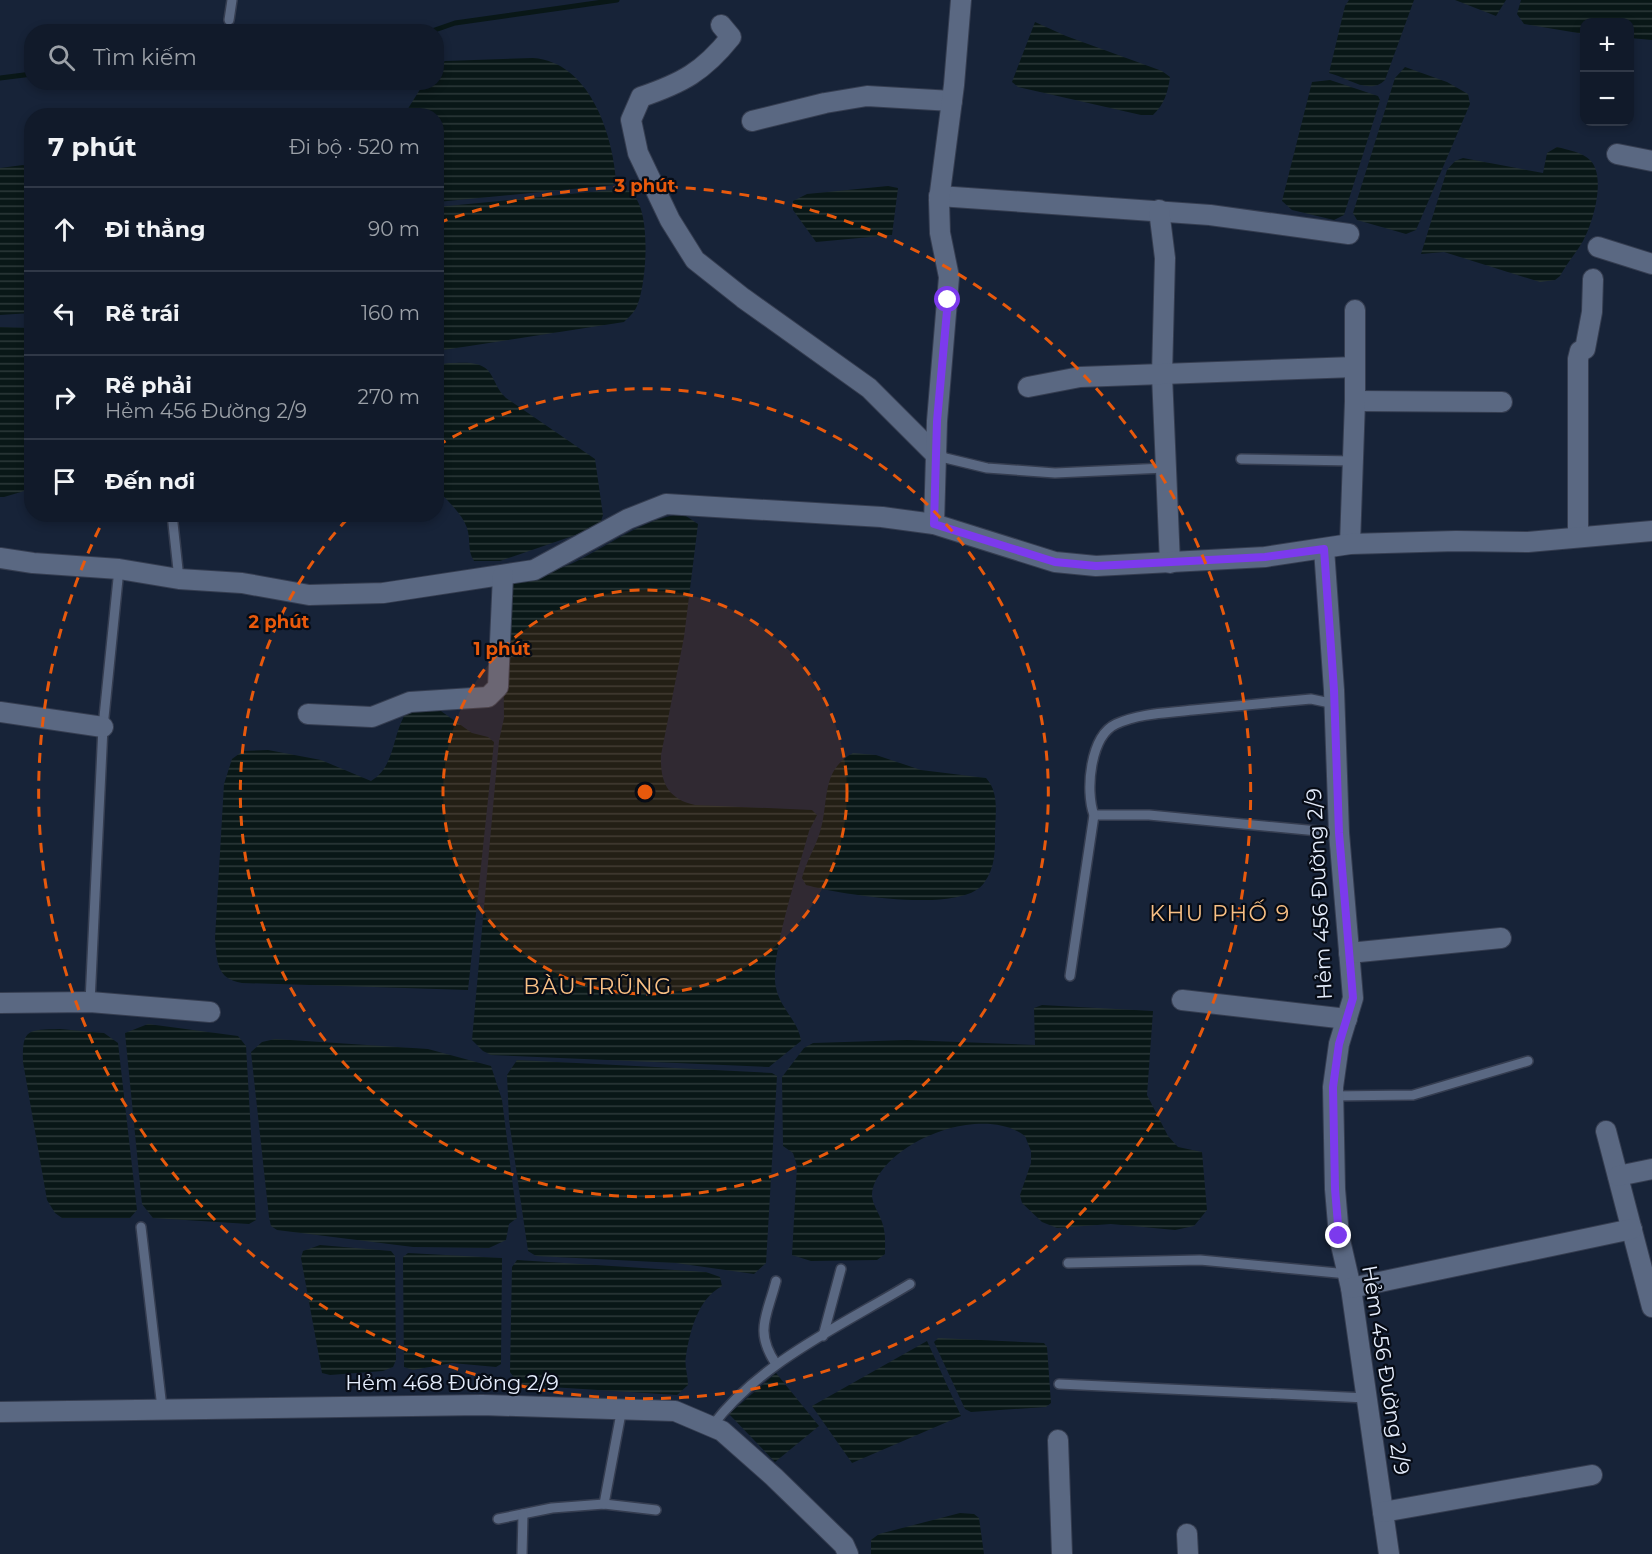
<!DOCTYPE html>
<html lang="vi">
<meta charset="utf-8">
<style>
body{margin:0;font-family:Montserrat,sans-serif;background:#1a2332;color:#f1f3f6}
.controls{position:absolute;right:18px;top:18px;display:grid;overflow:hidden;border-radius:12px;box-shadow:0 3px 9px #0003}
.controls button{width:54px;height:54px;display:grid;place-items:center;padding:0;border:0;border-bottom:2px solid #303847;background:#111a2a;color:#f1f3f6;font:30px sans-serif}
.stop{position:absolute;width:18px;height:18px;margin:-14px;border:4px solid #7c3aed;border-radius:50%;background:#fff}
.stop.end{background:#7c3aed;border-color:#fff;box-shadow:0 2px 6px #0008}
.list{margin:0;padding:0;list-style:none}
h2{display:flex;justify-content:space-between;align-items:center;height:78px;margin:0;padding:0 24px;font-size:26px}
h2 small{font-size:20px;font-weight:400;color:#9ca1a8}
.list li{display:grid;grid-template-columns:39px 1fr auto;gap:18px;align-items:center;box-sizing:border-box;height:84px;padding:0 24px;border-top:2px solid #303847}
.list b{display:block;font-size:22px;white-space:nowrap}
.list p{margin:0;font-size:20px;white-space:nowrap;color:#9ca1a8}
.list em{font-size:20px;font-style:normal;color:#9ca1a8}
.icon{flex:none;width:33px;height:33px;fill:none;stroke:currentColor;stroke-width:2;stroke-linecap:round;stroke-linejoin:round}
.map{position:relative;flex:none;width:1652px;height:1554px;overflow:hidden}
.search{position:absolute;background:#111a2a;box-shadow:0 3px 9px #0003;left:24px;top:24px;width:420px;height:66px;display:flex;align-items:center;gap:15px;box-sizing:border-box;padding:0 21px;border-radius:24px;color:#9ca1a8;font-size:22px}
.panel{position:absolute;background:#111a2a;box-shadow:0 3px 9px #0003;left:24px;top:108px;width:420px;height:414px;border-radius:24px}
.map>svg:first-child{display:block}
.water{fill:url(#water-rules)}
.lines{fill:none;stroke-linecap:round;stroke-linejoin:round}
.stream{stroke:#091717;stroke-width:5}
.service-casing{stroke:#353d50;stroke-width:12}
.minor-casing{stroke:#353d50;stroke-width:22}
.service{stroke:#5a6882;stroke-width:9}
.minor{stroke:#5a6882;stroke-width:20}
.route{stroke:#7c3aed;stroke-width:8}
.ring{fill:none;stroke:#e8590c;stroke-width:3;stroke-dasharray:10 8}
.labels{text-anchor:middle;dominant-baseline:central;stroke-width:4.5;stroke-linejoin:round;paint-order:stroke}
.street-label{font-size:21px;fill:#e5edfc;stroke:#070c16}
.neighbourhood-label{font-size:22px;letter-spacing:1.5px;fill:#f9c085;stroke:#070c16}
.centre{fill:#e8590c;stroke:#070c16;stroke-width:3}
.ring-label{font-size:18px;text-anchor:middle;font-weight:bold;fill:#e8590c;stroke:#070c16;stroke-width:4.5;stroke-linejoin:round;paint-order:stroke}
</style>
<div class="map">
<svg width="1652" height="1554" viewBox="0 0 1652 1554">
<defs>
<pattern id="water-rules" width="6" height="5" patternUnits="userSpaceOnUse" patternTransform="scale(1.5)"><rect width="6" height="5" fill="#091717"/><path d="M0 2.5h6" fill="none" stroke="#2d393a"/></pattern>
</defs>
<rect width="100%" height="100%" fill="#172338"/>
<g class="water">
<path d="M1349,0H1414L1385,80C1369,96 1347,77 1329,73L1345,6Z"/>
<polygon points="1455,0 1506,0 1496,16"/>
<polygon points="1521,0 1652,0 1652,40 1630,38 1630,22 1584,22 1584,34 1524,24 1517,14"/>
<path d="M1035,22L1066,36L1162,71L1170,77C1168,92 1164,105 1153,115H1141L1018,87L1012,82Z"/>
<path d="M533,58C589,62 612,132 616,179L613,185L437,202L436,116L404,115L424,83L436,82L437,66L445,61Z"/>
<polygon points="1405,67 1447,82 1468,94 1470,104 1416,230 1406,234 1357,220 1353,213 1395,78"/>
<polygon points="1330,80 1378,96 1380,100 1344,215 1334,220 1292,210 1282,201 1312,82"/>
<path d="M1557,147C1568,150 1583,152 1591,161C1606,178 1593,223 1583,241C1576,253 1567,263 1560,276L1555,280L1540,282L1444,252L1421,254L1447,170L1455,161L1463,158L1543,173L1547,153Z"/>
<polygon points="23,165 30,167 31,171 31,313 0,315 0,168"/>
<polygon points="888,186 898,188 892,235 816,242 793,210 793,201 807,194"/>
<path d="M622,189C654,191 647,281 638,303C636,311 630,316 624,322L437,351V207Z"/>
<polygon points="0,327 32,328 31,489 4,497 0,497"/>
<path d="M449,363C462,363 482,360 490,373C497,384 496,388 506,398L595,459L603,515L600,524L593,529L500,561H474C467,550 471,540 467,528C462,513 447,501 437,489L436,365Z"/>
<path d="M674,515L686,516L698,524L684,637L661,755C660,781 667,799 695,805L812,810L817,815L809,831C800,865 769,958 776,988C780,1008 799,1022 801,1041L769,1067L491,1055L483,1051L472,1040L499,741L504,718L503,628L511,584C530,573 553,573 573,563C606,547 637,523 674,515Z"/>
<path d="M438,709L472,733L488,737L494,742L468,990L242,983C216,979 217,961 215,938L224,784L232,759L243,751L268,750L321,760L371,781C397,765 391,733 408,710Z"/>
<path d="M853,753L876,755L921,770L986,778C1000,793 995,815 995,835C995,852 995,868 984,883C962,915 839,894 806,885L802,878C806,862 814,850 819,835C830,805 819,771 853,753Z"/>
<path d="M1042,1005L1153,1011L1147,1095L1168,1136L1178,1147L1202,1152L1207,1210L1194,1226L1175,1230L1111,1224L1057,1228L1042,1222L1022,1203L1020,1195L1031,1163V1151L1025,1136C984,1104 888,1139 873,1188C869,1201 878,1210 882,1222C886,1233 885,1244 885,1254L877,1260L811,1261L792,1255L797,1166L793,1153L783,1146L782,1077L804,1048L813,1043L907,1040L1035,1045L1034,1008Z"/>
<polygon points="148,1024 238,1036 246,1046 256,1220 249,1224 153,1218 142,1204 125,1033"/>
<path d="M60,1029L104,1033L118,1043L137,1210L130,1218H62L55,1213L47,1200L23,1062C22,1028 28,1030 60,1029Z"/>
<polygon points="275,1039 428,1049 491,1066 502,1100 517,1218 509,1224 506,1240 489,1248 413,1247 277,1230 271,1226 269,1217 251,1052 262,1042"/>
<polygon points="517,1060 772,1073 777,1076 766,1263 754,1274 676,1263 536,1256 528,1251 509,1120 507,1075"/>
<polygon points="320,1245 391,1251 395,1256 396,1360 393,1367 383,1371 330,1375 322,1373 301,1258 303,1251"/>
<polygon points="408,1253 502,1258 501,1364 496,1367 452,1363 413,1370 404,1367 403,1257"/>
<path d="M517,1260L706,1272L720,1277L722,1286C698,1299 690,1330 686,1356C684,1365 688,1375 688,1385L677,1395L519,1385L510,1372L512,1267Z"/>
<polygon points="938,1338 1044,1343 1047,1347 1051,1403 1046,1407 971,1412 965,1409 934,1342"/>
<polygon points="927,1341 961,1416 852,1463 812,1406"/>
<polygon points="776,1373 819,1426 775,1462 729,1414"/>
<polygon points="960,1513 974,1514 979,1518 984,1554 871,1554 871,1540 879,1534"/>
</g>
<g class="lines">
<g class="stream">
<polyline points="398,32 432,31 455,23 617,0"/>
<polyline points="0,78 32,74"/>
</g>
<g class="service-casing">
<g id="service">
<polyline points="229,20 232,0"/>
<polyline points="937,456 987,468 1055,473 1165,468"/>
<polyline points="1241,459 1353,461"/>
<polyline points="172,514 179,579"/>
<polyline points="1094,815 1149,815 1339,833"/>
<path d="M1070,976L1094,815C1085,791 1090,736 1116,724C1140,713 1168,713 1193,710C1232,706 1272,703 1311,699L1335,704"/>
<polyline points="90,1002 103,727 119,569"/>
<polyline points="1333,1096 1413,1095 1528,1061"/>
<polyline points="141,1227 162,1408"/>
<polyline points="1068,1263 1200,1260 1348,1274"/>
<path d="M776,1281C767,1316 754,1331 776,1364"/>
<polyline points="823,1336 841,1269"/>
<polyline points="1059,1384 1367,1398"/>
<path d="M712,1426C760,1362 842,1325 910,1284"/>
<polyline points="604,1504 622,1408"/>
<polyline points="498,1519 552,1508 604,1504 656,1510"/>
<polyline points="522,1554 523,1514"/>
</g>
</g>
<g class="minor-casing">
<g id="minor">
<path d="M721,25L731,37C703,72 682,83 641,97L631,120L638,153L670,220L695,260L743,298L869,388L937,456"/>
<polyline points="752,121 825,103 867,96 952,101"/>
<polyline points="1617,154 1652,161"/>
<polyline points="939,196 1210,215 1349,234"/>
<polyline points="1159,210 1165,258 1162,375 1170,563"/>
<polyline points="1598,247 1652,264"/>
<polyline points="1028,387 1080,377 1355,367"/>
<polyline points="1355,401 1502,402"/>
<polyline points="934,524 937,421 949,277 940,233 939,200 954,85 961,0"/>
<polyline points="1578,535 1578,359 1580,351 1585,349 1592,312 1593,279"/>
<polyline points="1350,544 1355,401 1355,310"/>
<polyline points="1324,549 1334,690 1339,833 1353,998 1339,1044 1333,1087 1335,1189 1339,1236 1351,1288 1389,1554"/>
<polyline points="0,558 33,563 119,569 179,579 242,583 309,595 383,593 534,570 628,519 666,504 882,517 934,524 1055,562 1096,566 1265,557 1350,544 1456,541 1528,542 1652,531"/>
<polyline points="0,712 103,727"/>
<polyline points="308,714 372,717 410,702 488,697 498,687 503,575"/>
<polyline points="1349,953 1501,938"/>
<polyline points="1182,1000 1347,1019"/>
<polyline points="0,1003 90,1002 210,1012"/>
<polyline points="1606,1131 1652,1307"/>
<polyline points="1618,1176 1652,1169"/>
<polyline points="1351,1288 1632,1229"/>
<polyline points="0,1412 482,1405 675,1411 722,1431 774,1477 844,1545 848,1554"/>
<polyline points="1058,1440 1062,1554"/>
<polyline points="1383,1512 1592,1475"/>
<polyline points="1187,1534 1188,1554"/>
</g>
</g>
<use href="#service" class="service"/>
<use href="#minor" class="minor"/>
</g>
<g class="lines">
<polyline class="route" points="948,300 937,421 934,524 1055,562 1096,566 1265,557 1324,549 1334,690 1339,833 1353,998 1339,1044 1333,1087 1335,1189 1339,1236"/>
</g>
<circle cx="645" cy="792" r="202" fill="#e8590c" fill-opacity=".12"/>
<g class="ring">
<circle cx="645" cy="792" r="202"/>
<path d="M437 446A404 404 0 1 1 350 516"/>
<path d="M438 223A606 606 0 1 1 105 517"/>
</g>
<g class="labels">
<g class="street-label">
<text transform="translate(1319 894) rotate(-93)">Hẻm 456 Đường 2/9</text>
<text transform="translate(1386 1370) rotate(81)">Hẻm 456 Đường 2/9</text>
<text x="452" y="1382">Hẻm 468 Đường 2/9</text>
</g>
<g class="neighbourhood-label">
<text x="1220" y="913">KHU PHỐ 9</text>
<text x="598" y="986">BÀU TRŨNG</text>
</g>
</g>
<circle cx="645" cy="792" r="9" class="centre"/>
<g class="ring-label">
<text x="645" y="192">3 phút</text>
<text x="279" y="628">2 phút</text>
<text x="502" y="655">1 phút</text>
</g>
</svg>
<div class="controls">
<button>+</button>
<button>−</button>
</div>
<div class="stop" style="left:948px;top:300px"></div>
<div class="stop end" style="left:1339px;top:1236px"></div>
<div class="search"><svg class="icon" aria-label="search" viewBox="0 0 24 24"><circle cx="10" cy="10" r="6"/><path d="M15 15l6 6"/></svg>Tìm kiếm</div>
<section class="panel">
<h2>7 phút<small>Đi bộ · 520 m</small></h2>
<ul class="list">
<li><svg class="icon" aria-label="ahead" viewBox="0 0 24 24"><path d="M12 20V5M6 11l6-6 6 6"/></svg><div><b>Đi thẳng</b></div><em>90 m</em></li>
<li><svg class="icon" aria-label="left" viewBox="0 0 24 24"><path d="M17 20v-9H6M10 6l-5 5 5 5"/></svg><div><b>Rẽ trái</b></div><em>160 m</em></li>
<li><svg class="icon" aria-label="right" viewBox="0 0 24 24"><path d="M7 20v-9h11M14 6l5 5-5 5"/></svg><div><b>Rẽ phải</b><p>Hẻm 456 Đường 2/9</p></div><em>270 m</em></li>
<li><svg class="icon" aria-label="arrive" viewBox="0 0 24 24"><path d="M6 21V4h12l-3 4 3 4H6"/></svg><div><b>Đến nơi</b></div></li>
</ul>
</section>
</div>
